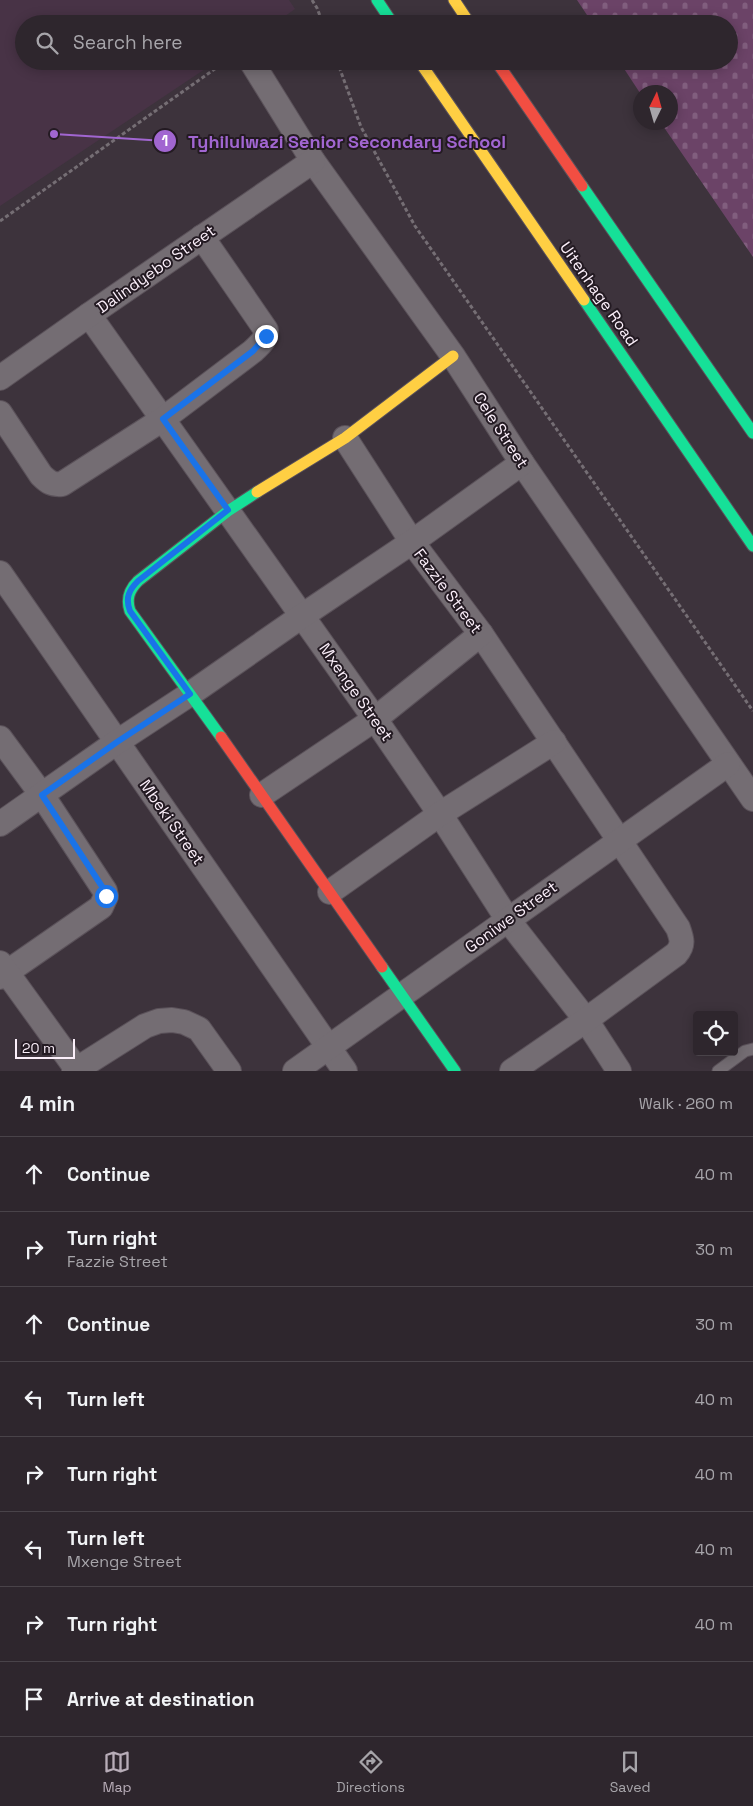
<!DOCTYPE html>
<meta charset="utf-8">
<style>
body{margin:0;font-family:"Space Grotesk",sans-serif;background:#362e35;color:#f1f3f6}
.controls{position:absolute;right:15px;bottom:15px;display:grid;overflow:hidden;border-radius:5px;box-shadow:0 2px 12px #0003}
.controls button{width:45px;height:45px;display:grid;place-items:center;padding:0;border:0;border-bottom:1px solid #494349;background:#2e262d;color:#f1f3f6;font:25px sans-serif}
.compass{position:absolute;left:633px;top:85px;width:45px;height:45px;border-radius:50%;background:#2e262d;box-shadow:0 2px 12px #0003;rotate:5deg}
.scale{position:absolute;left:15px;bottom:12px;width:60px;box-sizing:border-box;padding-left:5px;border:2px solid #fbeffa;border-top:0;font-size:14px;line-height:18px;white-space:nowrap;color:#fbeffa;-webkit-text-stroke:4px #231a22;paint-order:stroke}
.stop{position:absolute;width:15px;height:15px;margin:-11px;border:4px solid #1a73e8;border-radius:50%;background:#fff}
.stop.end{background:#1a73e8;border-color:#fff;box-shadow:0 1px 5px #0008}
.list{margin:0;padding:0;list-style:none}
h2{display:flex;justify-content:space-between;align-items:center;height:65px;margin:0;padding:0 20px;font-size:21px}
h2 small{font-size:16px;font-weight:400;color:#a7a5aa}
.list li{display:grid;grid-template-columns:32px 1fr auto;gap:15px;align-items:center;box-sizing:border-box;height:75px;padding:0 20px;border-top:1px solid #494349}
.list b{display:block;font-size:19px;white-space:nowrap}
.list p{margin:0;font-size:16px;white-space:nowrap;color:#a7a5aa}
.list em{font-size:16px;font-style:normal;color:#a7a5aa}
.icon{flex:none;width:28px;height:28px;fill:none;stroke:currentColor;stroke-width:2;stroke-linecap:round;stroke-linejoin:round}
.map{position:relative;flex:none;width:753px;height:1071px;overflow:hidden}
.search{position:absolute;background:#2e262d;box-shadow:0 2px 12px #0003;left:15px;right:15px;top:15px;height:55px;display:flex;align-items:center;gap:12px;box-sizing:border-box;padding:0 18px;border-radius:28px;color:#a7a5aa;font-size:19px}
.sheet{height:665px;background:#2e262d}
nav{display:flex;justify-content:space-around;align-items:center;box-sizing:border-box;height:70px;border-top:1px solid #494349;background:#2e262d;font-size:14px;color:#a7a5aa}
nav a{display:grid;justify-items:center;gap:2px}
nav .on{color:#b8adb8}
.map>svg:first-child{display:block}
.built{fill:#483346}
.cemetery{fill:url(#cemetery-stones)}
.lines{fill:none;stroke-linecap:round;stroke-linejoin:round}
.lane-casing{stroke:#5b525a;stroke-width:13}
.street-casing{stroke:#5b525a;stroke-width:26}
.fast-casing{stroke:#5b525a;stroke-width:13}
.slow-casing{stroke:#5b525a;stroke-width:13}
.jam-casing{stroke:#5b525a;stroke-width:13}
.path{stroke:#756e74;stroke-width:3;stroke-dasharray:4 2.5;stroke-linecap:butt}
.lane{stroke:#746d73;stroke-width:11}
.street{stroke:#746d73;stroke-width:24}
.fast{stroke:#16e098;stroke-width:11}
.slow{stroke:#ffcf43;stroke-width:11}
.jam{stroke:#f24e42;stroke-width:11}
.route{stroke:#1a73e8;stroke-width:6}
.labels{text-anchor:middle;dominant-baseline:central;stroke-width:4;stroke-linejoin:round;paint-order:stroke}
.street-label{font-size:16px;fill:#fbeffa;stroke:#231a22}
.leader{fill:none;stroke:#a166d1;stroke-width:2}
.callout-dot{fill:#a166d1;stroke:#231a22;stroke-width:2}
.mark-label{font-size:15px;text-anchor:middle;font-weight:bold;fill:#fff}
.callout-label{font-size:18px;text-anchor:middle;font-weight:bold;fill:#a166d1;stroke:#231a22;stroke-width:4;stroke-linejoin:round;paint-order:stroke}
</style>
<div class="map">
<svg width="753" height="1071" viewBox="0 0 753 1071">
<defs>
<pattern id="cemetery-stones" width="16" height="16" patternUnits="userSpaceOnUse" patternTransform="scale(1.25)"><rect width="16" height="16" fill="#6b4367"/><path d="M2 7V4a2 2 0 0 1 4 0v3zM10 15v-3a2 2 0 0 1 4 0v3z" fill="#815e7e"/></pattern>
</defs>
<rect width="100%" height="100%" fill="#3d333c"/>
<polygon class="built" points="0,0 289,0 295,9 274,24 24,24 24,61 217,61 0,206"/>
<polygon class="cemetery" points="577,0 753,0 753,257 661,123 670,122 670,92 640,93 619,61 729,61 729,24 593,24"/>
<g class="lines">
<g class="lane-casing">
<polyline id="lane" points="718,1071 745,1051 753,1049"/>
</g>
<g class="street-casing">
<g id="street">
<polyline points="251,61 313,161 453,356 522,463 753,799"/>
<polyline points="89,315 375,719 440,814 508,920 586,1020 619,1071"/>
<polyline points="0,378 89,315 313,161"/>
<path d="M0,413L41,475C48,482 52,485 62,484L163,419L253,351C260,344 266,340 266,330L202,237"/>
<path d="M345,438L412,542L481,634L678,928C682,939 684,945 676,954L586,1020L512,1071"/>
<polyline points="0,573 345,1071"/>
<polyline points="0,738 42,795 105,891 106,896 101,907 0,977"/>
<polyline points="262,795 375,719 481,634"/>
<polyline points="0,824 117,742 190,694 302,616 412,542 522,463"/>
<polyline points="330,892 440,814 554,742"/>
<polyline points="0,963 78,1071"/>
<polyline points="74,1071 145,1026 159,1021 172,1020 184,1022 199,1029 229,1071"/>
<polyline points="295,1071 728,764"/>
</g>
</g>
<g class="fast-casing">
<g id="fast">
<polyline points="377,0 393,24"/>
<polyline points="582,186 753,433"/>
<polyline points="584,300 753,546"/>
<path d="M221,737L130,611C126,599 129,590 138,581L228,511L257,492"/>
<polyline points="382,967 455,1071"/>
</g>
</g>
<g class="slow-casing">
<g id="slow">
<polyline points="454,0 470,24"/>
<polyline points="419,61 584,300"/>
<polyline points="257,492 345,438 453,356"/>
</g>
</g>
<g class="jam-casing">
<g id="jam">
<polyline points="496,61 582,186"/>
<polyline points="221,737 382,967"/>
</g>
</g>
<g class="path">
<polyline points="312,0 317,8 323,24"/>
<polyline points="337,61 361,127 415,226 753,711"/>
<polyline points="0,221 226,61"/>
</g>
<use href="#lane" class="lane"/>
<use href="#street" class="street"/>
<use href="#fast" class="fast"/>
<use href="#slow" class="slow"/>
<use href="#jam" class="jam"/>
</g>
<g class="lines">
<path class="route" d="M106,896L105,891L42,795L117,742L190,694L130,611C125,598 129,590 138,581L228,510L163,419L253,351L266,336"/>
</g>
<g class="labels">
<g class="street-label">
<text transform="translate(156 269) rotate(-35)">Dalindyebo Street</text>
<text transform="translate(599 294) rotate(55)">Uitenhage Road</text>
<text transform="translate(501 430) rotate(57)">Cele Street</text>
<text transform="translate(448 591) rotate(53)">Fazzie Street</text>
<text transform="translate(356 692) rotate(55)">Mxenge Street</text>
<text transform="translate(172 822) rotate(55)">Mbeki Street</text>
<text transform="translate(511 917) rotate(-36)">Goniwe Street</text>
</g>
</g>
<path class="leader" d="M54 134L165 141"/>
<g class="callout-dot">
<circle cx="54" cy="134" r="5"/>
<circle cx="165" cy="141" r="12"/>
</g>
<g class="mark-label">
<text x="165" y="146">1</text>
</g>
<g class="callout-label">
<text x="347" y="148">Tyhilulwazi Senior Secondary School</text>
</g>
</svg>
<div class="controls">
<button><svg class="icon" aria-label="locate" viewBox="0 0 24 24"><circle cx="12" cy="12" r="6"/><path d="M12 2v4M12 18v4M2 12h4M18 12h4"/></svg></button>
</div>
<svg class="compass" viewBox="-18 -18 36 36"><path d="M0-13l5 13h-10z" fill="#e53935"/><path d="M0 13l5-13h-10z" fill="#a7a5aa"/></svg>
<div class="scale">20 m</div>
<div class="stop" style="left:106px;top:896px"></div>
<div class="stop end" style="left:266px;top:336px"></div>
<div class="search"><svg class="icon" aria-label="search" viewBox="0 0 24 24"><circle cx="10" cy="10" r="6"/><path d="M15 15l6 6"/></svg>Search here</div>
</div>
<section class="sheet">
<h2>4 min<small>Walk · 260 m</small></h2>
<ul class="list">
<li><svg class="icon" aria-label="ahead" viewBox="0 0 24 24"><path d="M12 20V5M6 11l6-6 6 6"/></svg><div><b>Continue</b></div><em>40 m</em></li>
<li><svg class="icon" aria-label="right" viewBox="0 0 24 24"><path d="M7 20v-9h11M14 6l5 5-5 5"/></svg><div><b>Turn right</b><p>Fazzie Street</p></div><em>30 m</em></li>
<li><svg class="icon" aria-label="ahead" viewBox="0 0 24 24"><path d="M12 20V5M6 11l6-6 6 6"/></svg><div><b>Continue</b></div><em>30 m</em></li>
<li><svg class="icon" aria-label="left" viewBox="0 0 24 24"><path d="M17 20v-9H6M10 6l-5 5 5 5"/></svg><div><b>Turn left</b></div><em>40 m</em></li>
<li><svg class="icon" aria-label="right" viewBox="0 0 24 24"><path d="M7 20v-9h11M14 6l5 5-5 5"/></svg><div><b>Turn right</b></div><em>40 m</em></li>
<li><svg class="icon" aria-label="left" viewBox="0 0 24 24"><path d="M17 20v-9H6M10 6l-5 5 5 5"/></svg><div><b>Turn left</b><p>Mxenge Street</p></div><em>40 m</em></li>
<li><svg class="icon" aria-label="right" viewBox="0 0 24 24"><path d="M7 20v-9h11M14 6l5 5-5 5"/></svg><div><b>Turn right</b></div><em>40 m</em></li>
<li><svg class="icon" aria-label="arrive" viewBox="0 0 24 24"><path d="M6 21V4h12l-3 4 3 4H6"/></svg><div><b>Arrive at destination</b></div></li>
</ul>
</section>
<nav>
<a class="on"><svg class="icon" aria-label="map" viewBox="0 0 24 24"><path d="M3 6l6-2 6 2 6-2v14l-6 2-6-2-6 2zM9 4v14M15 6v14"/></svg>Map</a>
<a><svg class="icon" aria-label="directions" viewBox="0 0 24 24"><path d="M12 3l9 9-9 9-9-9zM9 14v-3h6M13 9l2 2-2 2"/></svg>Directions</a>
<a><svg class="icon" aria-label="saved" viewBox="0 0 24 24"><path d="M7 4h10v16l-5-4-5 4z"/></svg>Saved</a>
</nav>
